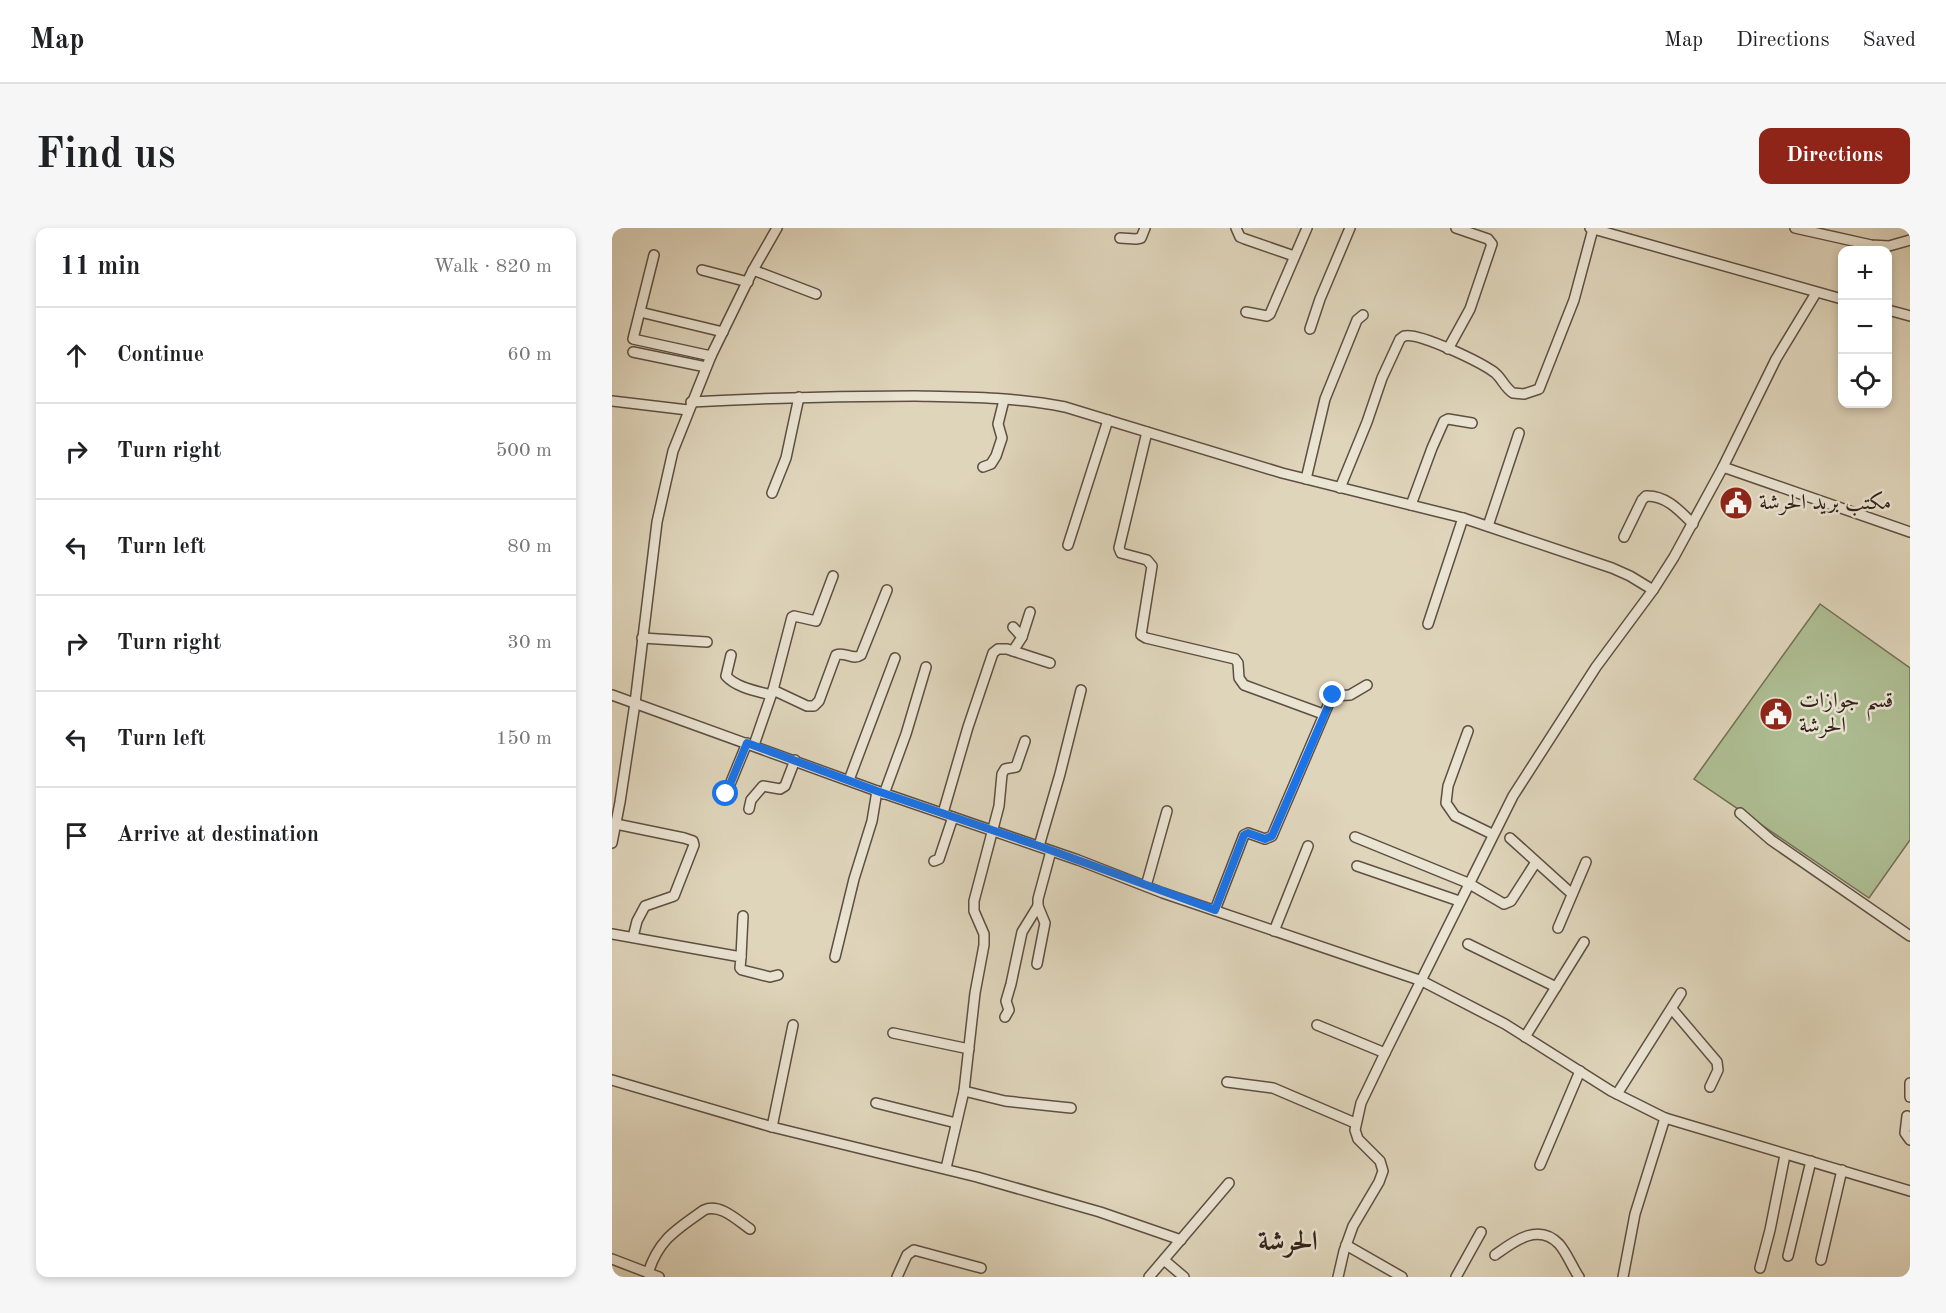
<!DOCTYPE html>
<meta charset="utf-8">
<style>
body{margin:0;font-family:"Old Standard TT",Amiri,serif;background:#f6f6f6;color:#202124}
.controls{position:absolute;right:18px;top:18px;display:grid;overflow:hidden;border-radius:12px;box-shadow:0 3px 9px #0003}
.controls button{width:54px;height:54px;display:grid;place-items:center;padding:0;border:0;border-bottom:2px solid #e0e0e0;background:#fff;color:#202124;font:30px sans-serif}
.stop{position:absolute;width:18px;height:18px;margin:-14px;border:4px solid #1a73e8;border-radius:50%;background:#fff}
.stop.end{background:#1a73e8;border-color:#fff;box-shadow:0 2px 6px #0008}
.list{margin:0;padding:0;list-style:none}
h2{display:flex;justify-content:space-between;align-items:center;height:78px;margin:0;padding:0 24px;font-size:26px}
h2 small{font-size:20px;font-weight:400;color:#757577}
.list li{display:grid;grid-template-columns:39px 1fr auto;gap:18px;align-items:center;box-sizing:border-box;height:96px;padding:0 24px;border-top:2px solid #e0e0e0}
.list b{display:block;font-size:22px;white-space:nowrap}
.list em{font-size:20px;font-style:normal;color:#757577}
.icon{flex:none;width:33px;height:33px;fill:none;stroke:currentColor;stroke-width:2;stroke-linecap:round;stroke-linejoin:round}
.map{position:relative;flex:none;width:1298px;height:1049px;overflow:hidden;border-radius:12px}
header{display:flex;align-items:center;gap:36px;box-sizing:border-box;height:84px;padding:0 30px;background:#fff;border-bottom:2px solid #e0e0e0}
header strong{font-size:28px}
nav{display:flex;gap:33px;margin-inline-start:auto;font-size:21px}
.intro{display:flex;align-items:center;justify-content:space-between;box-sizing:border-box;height:144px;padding:0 36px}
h1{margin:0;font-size:42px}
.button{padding:15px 27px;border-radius:12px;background:#8f2418;color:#fff;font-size:21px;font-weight:700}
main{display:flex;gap:36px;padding:0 36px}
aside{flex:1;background:#fff;border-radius:12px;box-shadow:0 3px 9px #0003}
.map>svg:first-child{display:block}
.garden{fill:#aebe93;stroke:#707056;stroke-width:1.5}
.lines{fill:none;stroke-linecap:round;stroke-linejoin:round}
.minor-casing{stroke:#5e4f42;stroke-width:12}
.minor{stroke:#eae4d3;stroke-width:9}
.route{stroke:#1a73e8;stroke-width:8}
.labels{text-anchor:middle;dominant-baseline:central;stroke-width:5;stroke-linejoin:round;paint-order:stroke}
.poi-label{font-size:22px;fill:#33221a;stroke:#eae4d3;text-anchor:start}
.district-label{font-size:28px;font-weight:bold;fill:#33221a;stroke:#eae4d3}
</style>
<header>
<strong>Map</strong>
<nav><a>Map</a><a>Directions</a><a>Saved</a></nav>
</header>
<div class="intro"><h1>Find us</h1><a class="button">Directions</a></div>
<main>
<aside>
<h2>11 min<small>Walk · 820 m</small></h2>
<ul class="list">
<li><svg class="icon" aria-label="ahead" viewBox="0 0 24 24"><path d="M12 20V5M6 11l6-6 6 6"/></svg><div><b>Continue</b></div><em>60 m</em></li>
<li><svg class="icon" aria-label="right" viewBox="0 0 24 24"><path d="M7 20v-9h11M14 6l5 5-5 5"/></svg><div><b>Turn right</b></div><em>500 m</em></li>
<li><svg class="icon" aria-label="left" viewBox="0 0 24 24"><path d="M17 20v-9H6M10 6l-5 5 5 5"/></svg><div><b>Turn left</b></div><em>80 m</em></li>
<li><svg class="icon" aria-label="right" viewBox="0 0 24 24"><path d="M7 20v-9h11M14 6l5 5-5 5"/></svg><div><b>Turn right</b></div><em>30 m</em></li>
<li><svg class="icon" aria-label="left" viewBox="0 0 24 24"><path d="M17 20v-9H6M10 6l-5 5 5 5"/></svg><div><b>Turn left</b></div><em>150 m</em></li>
<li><svg class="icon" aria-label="arrive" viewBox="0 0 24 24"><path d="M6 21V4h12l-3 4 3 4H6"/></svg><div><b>Arrive at destination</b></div></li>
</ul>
</aside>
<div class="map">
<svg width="1298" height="1049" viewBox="0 0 1298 1049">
<rect width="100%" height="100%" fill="#dfd5bb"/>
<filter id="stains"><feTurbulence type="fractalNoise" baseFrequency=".00333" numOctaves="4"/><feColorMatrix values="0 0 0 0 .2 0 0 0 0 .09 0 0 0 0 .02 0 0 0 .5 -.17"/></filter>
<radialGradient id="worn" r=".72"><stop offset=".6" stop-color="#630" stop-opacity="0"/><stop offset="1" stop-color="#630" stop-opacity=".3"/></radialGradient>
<polygon class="garden" points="1208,376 1298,440 1298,612 1257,670 1082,551"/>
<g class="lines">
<g class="minor-casing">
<g id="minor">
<polyline points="624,0 628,9 633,11 682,28"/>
<polyline points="978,0 1230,71"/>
<polyline points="1183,0 1259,17 1277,18 1298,12"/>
<polyline points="508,10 524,11 529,10 533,0"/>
<polyline points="42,27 21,111 99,128"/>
<polyline points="90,42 136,54"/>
<polyline points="141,42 204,66"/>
<polyline points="1276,82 1298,88"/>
<polyline points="28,84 111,104"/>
<polyline points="634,84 655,88 658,86 695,0"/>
<polyline points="698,101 708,71 738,0"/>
<polyline points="836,121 858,81 880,16 876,11 844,0"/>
<polyline points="21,124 94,139"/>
<polyline points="0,173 76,182"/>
<path d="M79,174C154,170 228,168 303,168C352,169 404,169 453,179L670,245L851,290L1000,340L1018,348L1041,362"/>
<polyline points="535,204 507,320 509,325 535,332 540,338 529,407 534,410 623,431 626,435 627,450 632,457 711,486"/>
<polyline points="371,239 379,236 384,228 390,210 386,196 392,172"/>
<polyline points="1111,239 1298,304"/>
<polyline points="694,251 713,171 745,92 751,87"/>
<path d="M728,260L755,194L770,150L788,111L792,108C807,104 868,134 882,144C890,150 892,159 901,165L912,166L927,161L962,72L981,1"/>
<polyline points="160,265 174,230 187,169"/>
<polyline points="799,277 820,220 832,193 836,191 860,195"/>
<polyline points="876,298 907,205"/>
<path d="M1012,309L1030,272L1034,268C1054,267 1068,283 1081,296"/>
<polyline points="456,317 496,192"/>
<polyline points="816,396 851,290"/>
<polyline points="401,399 410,409 401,423"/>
<polyline points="410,409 418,384"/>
<polyline points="30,410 95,414"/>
<path d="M119,427L114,448C125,460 145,463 159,467"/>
<polyline points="161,462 180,389 182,388 204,393 221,348"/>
<polyline points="0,467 265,563 466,632 551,665 810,753 893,796 999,863 1053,890 1298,963"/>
<polyline points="856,503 836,558 834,575 843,588 880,606"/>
<path d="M142,517L161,462L195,478H202L207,473L224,427C233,423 241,433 249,427L275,362"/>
<polyline points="237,552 283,430"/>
<polyline points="114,566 135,515"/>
<polyline points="272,566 294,506 314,439"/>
<polyline points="137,581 139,572 151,558 168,561 173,558 183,532"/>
<polyline points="331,585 356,499 381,425 386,421 395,421 438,435"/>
<polyline points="1128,585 1159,612 1298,708"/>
<polyline points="4,596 72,610 81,613 82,617 62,668 33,678 25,693 21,709"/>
<polyline points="743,609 856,655 892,676 899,673 924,634"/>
<polyline points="898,610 960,666"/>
<polyline points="0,615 8,574 23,475 45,294 61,223 99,128 141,42 165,0"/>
<polyline points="427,618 448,546 469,462"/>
<polyline points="322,633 327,631 341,589"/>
<polyline points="745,638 847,673"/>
<polyline points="534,658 555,583"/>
<polyline points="603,682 632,607 636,605 653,611 660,608 720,468 738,467 755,457"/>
<polyline points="946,700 974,634"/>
<polyline points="662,703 696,618"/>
<polyline points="0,706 129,729 128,740 130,742 158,749 166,747"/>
<polyline points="856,716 944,759"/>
<polyline points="129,729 131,688"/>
<polyline points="223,729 242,651 260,593 265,563"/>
<polyline points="425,736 433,695 426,678 426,671 439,623"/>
<polyline points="1060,781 1105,834 1106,842 1098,859"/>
<polyline points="393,789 397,782 394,773 399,756 410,704 426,678"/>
<polyline points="705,797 773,825"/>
<polyline points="281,805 357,821"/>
<polyline points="913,809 972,714"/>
<polyline points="0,852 160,899 365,949 488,984 569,1012"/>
<polyline points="615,854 661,860 743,895"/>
<polyline points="1298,855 1298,869"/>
<polyline points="352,863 393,873 459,880"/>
<polyline points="1005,866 1069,765"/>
<polyline points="264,875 344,895"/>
<polyline points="1295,888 1293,905 1298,912"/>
<polyline points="160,899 181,797"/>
<polyline points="928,937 968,843"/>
<polyline points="334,940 352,863 363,765 372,717 372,706 362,683 362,673 387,578 390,546 393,541 404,539 413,513"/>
<polyline points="734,1017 790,1049"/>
<path d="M883,1027C901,1014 926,994 947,1016C955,1025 960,1039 967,1049"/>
<polyline points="1176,1028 1199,933"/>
<polyline points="0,1031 47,1049"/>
<polyline points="552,1032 572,1049"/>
<polyline points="1209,1032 1230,942"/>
<polyline points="1148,1040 1158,1002 1173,927"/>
<path d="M36,1045C47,1011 64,1002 92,982C108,975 125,992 138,1001"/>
<polyline points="285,1049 295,1027 302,1022 369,1040"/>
<polyline points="537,1049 617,955"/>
<polyline points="726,1049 732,1023 741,998 767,954 771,943 768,933 746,911 743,902 749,875 773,825 901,568 984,439 1041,362 1062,329 1111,239 1164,131 1204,65"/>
<polyline points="844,1049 869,1004"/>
<polyline points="1011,1049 1023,986 1053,890"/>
</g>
</g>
<use href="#minor" class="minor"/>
</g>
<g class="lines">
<polyline class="route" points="114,566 135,515 265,563 427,618 603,682 632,607 636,605 653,611 660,608 721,467"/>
</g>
<defs>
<g id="civic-disc" transform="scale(1.725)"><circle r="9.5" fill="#8f2418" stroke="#eae4d3"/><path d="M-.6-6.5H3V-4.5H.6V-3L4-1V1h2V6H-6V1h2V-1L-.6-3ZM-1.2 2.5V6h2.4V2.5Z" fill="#fff"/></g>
</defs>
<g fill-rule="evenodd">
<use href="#civic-disc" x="1124" y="275"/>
<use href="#civic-disc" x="1164" y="486"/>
</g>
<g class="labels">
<g class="poi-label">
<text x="1147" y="275">مكتب بريد الحرشة</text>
<text x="1187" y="473">قسم جوازات<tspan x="1187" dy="25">الحرشة</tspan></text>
</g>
<g class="district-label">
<text x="676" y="1015">الحرشة</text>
</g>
</g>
<rect width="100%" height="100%" filter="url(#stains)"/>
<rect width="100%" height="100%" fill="url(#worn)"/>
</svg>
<div class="controls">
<button>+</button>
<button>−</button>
<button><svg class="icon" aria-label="locate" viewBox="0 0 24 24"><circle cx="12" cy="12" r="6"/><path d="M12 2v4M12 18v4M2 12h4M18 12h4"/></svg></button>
</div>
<div class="stop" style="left:114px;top:566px"></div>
<div class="stop end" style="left:721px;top:467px"></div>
</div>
</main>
